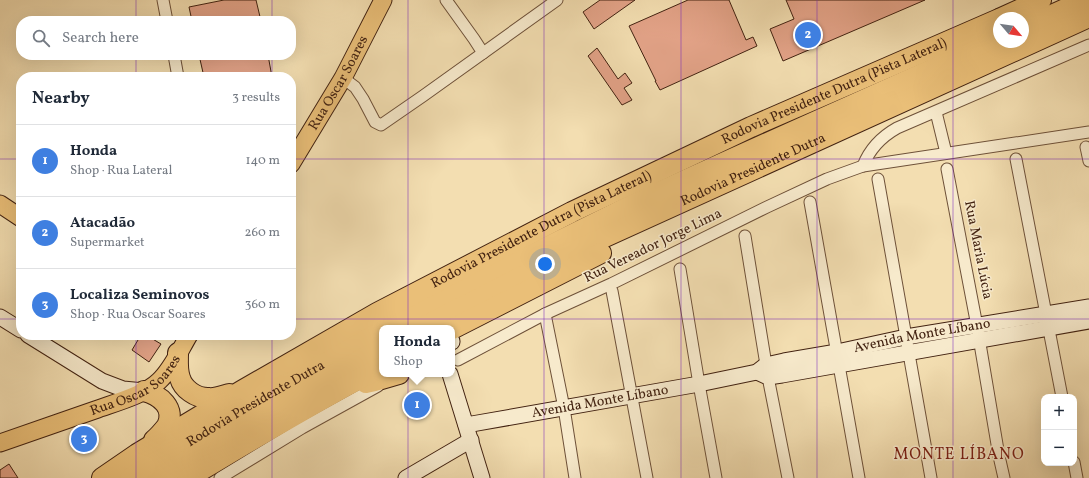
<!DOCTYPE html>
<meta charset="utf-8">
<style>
body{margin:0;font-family:Vollkorn,serif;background:#f2f2f3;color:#1f2937}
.controls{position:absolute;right:12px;bottom:12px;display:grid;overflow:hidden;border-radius:8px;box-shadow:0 4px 16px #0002}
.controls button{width:36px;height:36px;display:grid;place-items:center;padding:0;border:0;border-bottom:1px solid #e0e1e3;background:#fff;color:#1f2937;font:20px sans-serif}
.compass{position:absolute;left:993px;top:12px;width:36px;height:36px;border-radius:50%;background:#fff;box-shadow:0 4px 16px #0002;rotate:119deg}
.you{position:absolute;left:545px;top:264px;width:14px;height:14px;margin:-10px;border:3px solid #fff;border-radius:50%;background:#1a73e8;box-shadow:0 0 0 6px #1a73e833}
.badge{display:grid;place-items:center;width:26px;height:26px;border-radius:50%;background:#2563eb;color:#fff;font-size:13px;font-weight:700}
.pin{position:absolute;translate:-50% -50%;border:2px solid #fff;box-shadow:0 1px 4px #0006}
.popup{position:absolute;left:379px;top:325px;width:76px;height:52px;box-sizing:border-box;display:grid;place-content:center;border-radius:8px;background:#fff;filter:drop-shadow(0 1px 3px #0005);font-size:13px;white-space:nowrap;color:#747a83}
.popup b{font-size:15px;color:#1f2937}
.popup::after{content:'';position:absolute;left:50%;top:100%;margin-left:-8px;border:8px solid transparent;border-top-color:#fff}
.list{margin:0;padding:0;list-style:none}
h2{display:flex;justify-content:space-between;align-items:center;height:52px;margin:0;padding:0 16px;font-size:17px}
h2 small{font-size:13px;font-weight:400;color:#747a83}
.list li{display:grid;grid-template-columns:26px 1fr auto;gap:12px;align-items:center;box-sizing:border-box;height:72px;padding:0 16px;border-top:1px solid #e0e1e3}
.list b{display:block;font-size:15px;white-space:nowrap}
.list p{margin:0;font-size:13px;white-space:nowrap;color:#747a83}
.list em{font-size:13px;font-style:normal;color:#747a83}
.icon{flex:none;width:22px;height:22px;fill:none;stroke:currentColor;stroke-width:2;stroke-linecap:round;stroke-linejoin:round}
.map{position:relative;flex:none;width:1089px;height:478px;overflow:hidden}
.search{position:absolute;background:#fff;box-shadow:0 4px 16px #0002;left:16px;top:16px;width:280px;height:44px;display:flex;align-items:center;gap:10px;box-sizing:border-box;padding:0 14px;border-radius:16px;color:#747a83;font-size:15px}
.panel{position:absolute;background:#fff;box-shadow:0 4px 16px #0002;left:16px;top:72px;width:280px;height:268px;border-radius:16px}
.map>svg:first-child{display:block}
.building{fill:#e3a388;stroke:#422211}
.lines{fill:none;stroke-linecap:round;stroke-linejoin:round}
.street-casing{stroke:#6e5139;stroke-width:13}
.secondary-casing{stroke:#422211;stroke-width:17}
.primary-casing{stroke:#422211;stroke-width:19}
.highway-casing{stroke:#422211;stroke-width:22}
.street{stroke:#f7eacc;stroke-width:11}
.secondary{stroke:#f7eacc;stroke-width:15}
.primary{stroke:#eabf78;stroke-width:17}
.highway{stroke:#eabf78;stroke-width:20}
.grid{fill:none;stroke:#7b2cbf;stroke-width:1;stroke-opacity:0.55}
.labels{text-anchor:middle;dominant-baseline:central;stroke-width:3;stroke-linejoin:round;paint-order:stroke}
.street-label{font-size:14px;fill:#422211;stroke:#f7eacc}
.quarter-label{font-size:16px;letter-spacing:1px;fill:#7a1f14;stroke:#f7eacc}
</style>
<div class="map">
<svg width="1089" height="478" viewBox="0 0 1089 478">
<rect width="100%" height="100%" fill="#f3deb1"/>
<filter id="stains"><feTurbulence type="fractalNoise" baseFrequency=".005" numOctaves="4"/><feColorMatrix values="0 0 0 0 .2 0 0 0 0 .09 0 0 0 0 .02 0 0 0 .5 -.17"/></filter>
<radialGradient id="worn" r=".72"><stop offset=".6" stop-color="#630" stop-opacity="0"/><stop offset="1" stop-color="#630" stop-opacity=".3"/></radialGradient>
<g class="building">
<polygon points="224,0 256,0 261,21 192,21 189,7"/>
<polygon points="600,0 635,0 594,29 583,12"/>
<polygon points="688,0 729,0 746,40 753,37 757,46 660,90 655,81 656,81 629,26"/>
<polygon points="786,0 925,0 783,61 770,29 794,19"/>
<polygon points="597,48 618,79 625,73 632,83 624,88 632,100 622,105 588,56"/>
<polygon points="199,55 268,55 272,77 204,77"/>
<polygon points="141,335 146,335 161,344 149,362 132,350"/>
<polygon points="9,464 18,478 0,478 0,470"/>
</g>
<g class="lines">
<g class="street-casing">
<g id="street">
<polyline points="163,0 167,21"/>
<polyline points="446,0 474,39 483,53"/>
<polyline points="174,55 178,77"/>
<polyline points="343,78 355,87 363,99 375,122 381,125 423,96 557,0"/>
<polyline points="936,112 946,153"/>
<polyline points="1086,147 1089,161"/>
<polyline points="1016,159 1062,397"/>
<path d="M863,166C870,148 881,137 897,128L1089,45"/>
<polyline points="947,169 977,326 999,456 1004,478"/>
<polyline points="878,179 931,478"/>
<polyline points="810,202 859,478"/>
<polyline points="745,236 768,377 788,478"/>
<polyline points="680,269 699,384 716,478"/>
<polyline points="612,291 647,478"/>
<polyline points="545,314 564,408 575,478"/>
<polyline points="458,360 545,314 611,284 767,207 827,179 863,166 1089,132"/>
<polyline points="1074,462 1077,478"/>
<polyline points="220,478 302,428 378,386"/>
</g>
</g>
<g class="secondary-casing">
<g id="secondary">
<polyline points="0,317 21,330"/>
<polyline points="28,335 102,381 123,389 144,391"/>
<polyline points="452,342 452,341"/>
<polyline points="757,372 768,377 782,375 1089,321"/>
<polyline points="450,374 482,478"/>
<path id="s1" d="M466,425L699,384L757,372L766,365L784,361L837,352L906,337L1089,307"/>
<polyline points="406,478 471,440"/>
</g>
</g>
<g class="primary-casing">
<g id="primary">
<path id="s2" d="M291,164L343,78L383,0"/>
<polyline points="0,204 21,218"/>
<path id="s3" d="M0,443C32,432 63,421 95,410C114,403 145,395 159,381C172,369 180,350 189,335"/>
</g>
</g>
<g class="highway-casing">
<g id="highway">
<polyline points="1001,18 1041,0"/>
<polyline points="1023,28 1085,0"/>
<polyline points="388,328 478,281 654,194 999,39"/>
<path id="s4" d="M421,328L552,261L1089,17"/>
<polyline points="452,329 601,253"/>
<path d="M178,353C178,361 177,370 180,378C183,389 196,398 208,398C215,399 222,396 229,394"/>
<polyline points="366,383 375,381 399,374"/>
<path d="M144,391C160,395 176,408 167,426C163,431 159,436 154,440"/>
<path id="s5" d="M102,478L137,454L243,390L377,313L572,212L751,127L999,19"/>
<path id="s6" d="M130,478L251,405L382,331"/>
<polyline points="159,478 226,436 301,392 382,348"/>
<path d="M188,478C252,440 316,401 382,367"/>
</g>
</g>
<use href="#street" class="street"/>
<use href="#secondary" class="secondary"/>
<use href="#primary" class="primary"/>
<use href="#highway" class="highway"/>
</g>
<path class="grid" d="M136,0V21M272,0V21M408,0V478M544,0V478M681,0V478M817,0V478M953,0V478M136,55V77M272,55V77M0,159H21M291,159H1089M0,319H21M291,319H1089M136,335V478M272,335V478"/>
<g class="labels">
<g class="street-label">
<text stroke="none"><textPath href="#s2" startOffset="94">Rua Oscar Soares</textPath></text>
<text stroke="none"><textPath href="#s5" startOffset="829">Rodovia Presidente Dutra (Pista Lateral)</textPath></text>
<text stroke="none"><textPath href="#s4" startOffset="368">Rodovia Presidente Dutra</textPath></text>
<text stroke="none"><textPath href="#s5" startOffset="505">Rodovia Presidente Dutra (Pista Lateral)</textPath></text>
<text transform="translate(653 246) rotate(-26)">Rua Vereador Jorge Lima</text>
<text transform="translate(978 250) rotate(79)">Rua Maria Lúcia</text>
<text stroke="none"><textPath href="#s1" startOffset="466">Avenida Monte Líbano</textPath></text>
<text stroke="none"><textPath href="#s3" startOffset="149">Rua Oscar Soares</textPath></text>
<text stroke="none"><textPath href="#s1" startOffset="136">Avenida Monte Líbano</textPath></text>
<text stroke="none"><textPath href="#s6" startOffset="146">Rodovia Presidente Dutra</textPath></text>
</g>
<g class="quarter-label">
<text x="959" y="455">MONTE LÍBANO</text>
</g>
</g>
<rect width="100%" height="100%" filter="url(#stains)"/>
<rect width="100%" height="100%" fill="url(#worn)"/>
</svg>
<div class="controls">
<button>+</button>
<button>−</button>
</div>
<svg class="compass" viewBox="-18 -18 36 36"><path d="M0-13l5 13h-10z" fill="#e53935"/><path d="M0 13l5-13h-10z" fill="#747a83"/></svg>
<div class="you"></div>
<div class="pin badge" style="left:417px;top:405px;background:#3f7fe0">1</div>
<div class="popup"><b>Honda</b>Shop</div>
<div class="pin badge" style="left:808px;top:35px;background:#3f7fe0">2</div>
<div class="pin badge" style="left:84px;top:439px;background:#3f7fe0">3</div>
<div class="search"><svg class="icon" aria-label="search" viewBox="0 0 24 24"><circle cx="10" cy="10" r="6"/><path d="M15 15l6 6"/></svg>Search here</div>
<section class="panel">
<h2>Nearby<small>3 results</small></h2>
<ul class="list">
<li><span class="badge" style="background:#3f7fe0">1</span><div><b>Honda</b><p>Shop · Rua Lateral</p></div><em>140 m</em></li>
<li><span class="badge" style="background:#3f7fe0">2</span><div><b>Atacadão</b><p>Supermarket</p></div><em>260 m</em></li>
<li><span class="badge" style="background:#3f7fe0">3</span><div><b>Localiza Seminovos</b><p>Shop · Rua Oscar Soares</p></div><em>360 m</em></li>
</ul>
</section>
</div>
